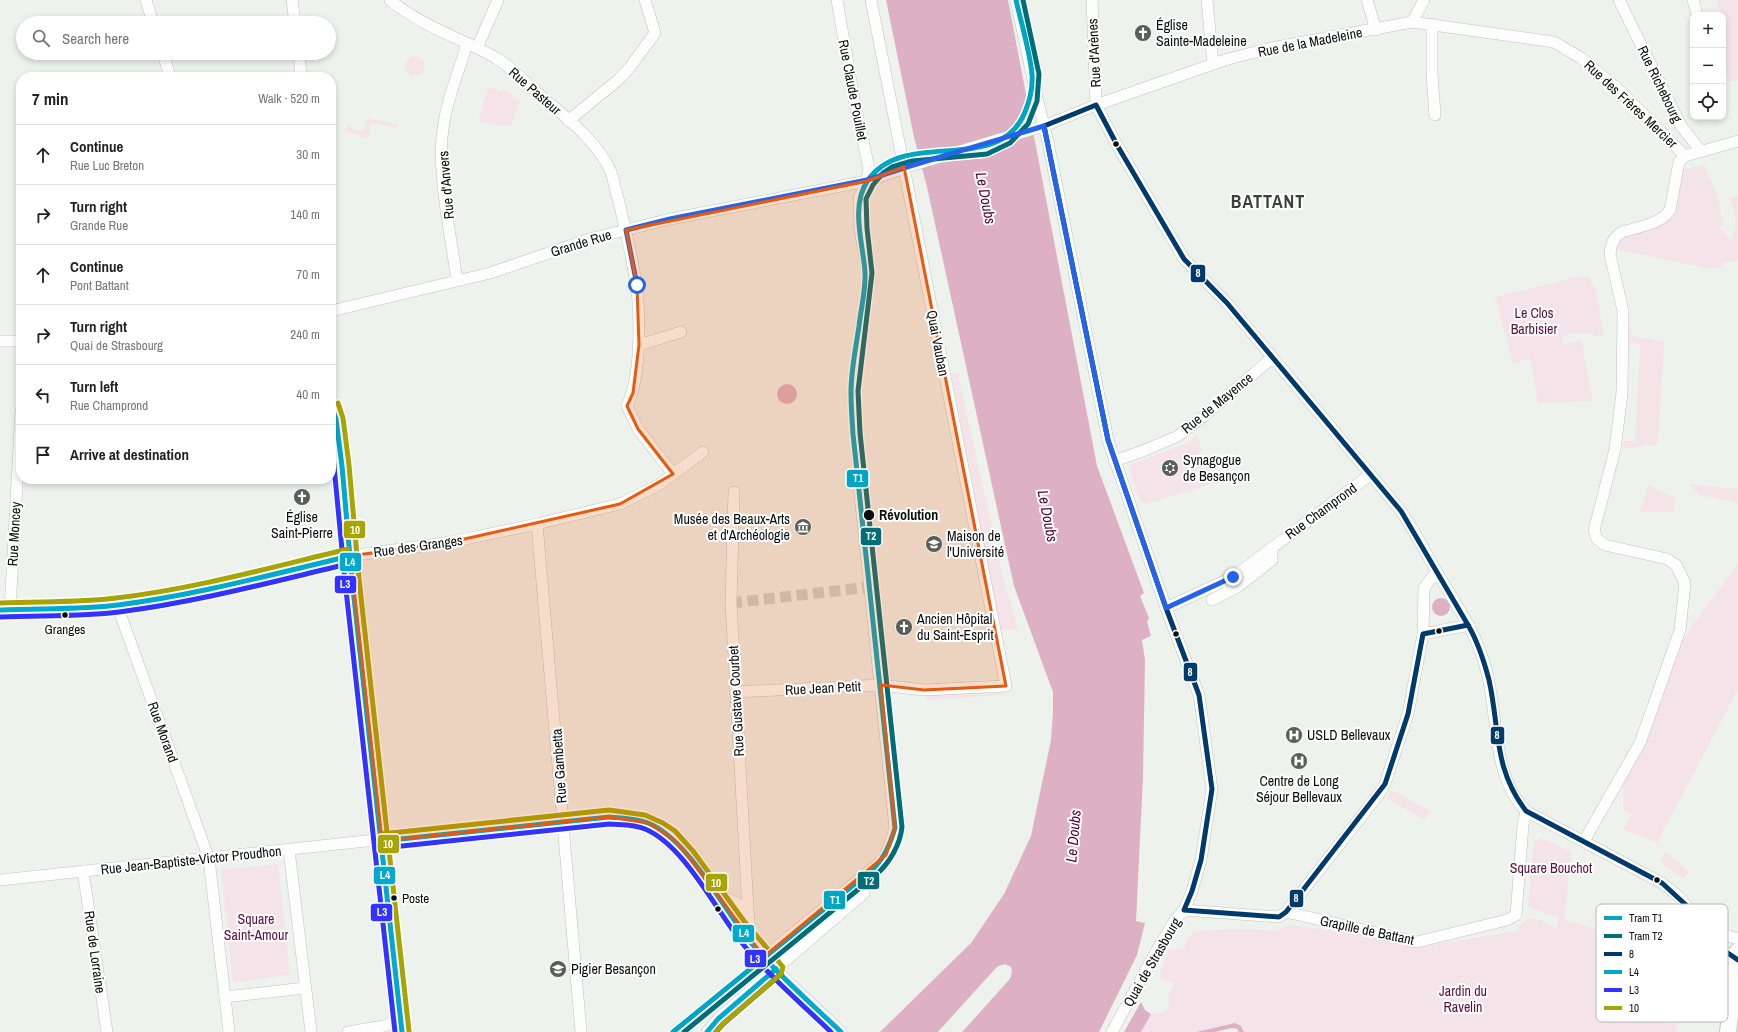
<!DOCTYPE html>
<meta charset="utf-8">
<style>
body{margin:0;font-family:"Archivo Narrow",sans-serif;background:#f2f2f2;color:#222}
.controls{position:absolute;right:12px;top:12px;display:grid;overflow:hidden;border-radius:8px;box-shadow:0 2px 6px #0003}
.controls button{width:36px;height:36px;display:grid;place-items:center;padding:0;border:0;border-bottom:1px solid #e0e0e0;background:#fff;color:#222;font:20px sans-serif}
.stop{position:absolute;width:12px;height:12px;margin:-9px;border:3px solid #2563eb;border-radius:50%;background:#fff}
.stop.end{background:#2563eb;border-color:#fff;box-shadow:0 1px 4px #0008}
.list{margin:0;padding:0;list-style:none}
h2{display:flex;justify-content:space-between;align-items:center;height:52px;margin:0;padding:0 16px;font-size:17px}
h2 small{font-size:13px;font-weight:400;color:#767676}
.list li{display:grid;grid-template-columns:26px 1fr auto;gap:12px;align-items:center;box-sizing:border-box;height:60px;padding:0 16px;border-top:1px solid #e0e0e0}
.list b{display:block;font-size:15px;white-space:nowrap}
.list p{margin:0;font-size:13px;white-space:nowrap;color:#767676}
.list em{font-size:13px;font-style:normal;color:#767676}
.icon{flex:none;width:22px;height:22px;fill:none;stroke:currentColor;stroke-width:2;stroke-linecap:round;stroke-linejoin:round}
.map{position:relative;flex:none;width:1738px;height:1032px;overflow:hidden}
.search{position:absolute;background:#fff;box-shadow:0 2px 6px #0003;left:16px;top:16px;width:320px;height:44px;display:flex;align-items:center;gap:10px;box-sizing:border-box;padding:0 14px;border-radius:22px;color:#767676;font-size:15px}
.panel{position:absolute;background:#fff;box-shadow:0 2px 6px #0003;left:16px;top:72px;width:320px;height:412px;border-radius:16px}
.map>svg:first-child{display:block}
.green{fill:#f4e4e9}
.water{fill:#deb0c3}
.pier{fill:#edf2ed}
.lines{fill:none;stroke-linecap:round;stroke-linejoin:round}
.street-tunnel{stroke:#cbd0cb;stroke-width:11;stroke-dasharray:11 5.5;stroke-linecap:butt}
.street-casing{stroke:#c0c4c0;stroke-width:12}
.secondary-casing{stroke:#c0c4c0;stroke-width:18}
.street{stroke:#fcfdfc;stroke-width:11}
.secondary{stroke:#fcfdfc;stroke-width:16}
.bus-1-casing{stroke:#fff;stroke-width:8}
.bus-2-casing{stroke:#fff;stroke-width:8}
.bus-3-casing{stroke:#fff;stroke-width:8}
.bus-4-casing{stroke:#fff;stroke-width:8}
.bus-1{stroke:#00396b;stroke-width:5}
.bus-2{stroke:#00a9ce;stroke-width:5}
.bus-3{stroke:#33f;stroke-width:5}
.bus-4{stroke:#a7a502;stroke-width:5}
.tram-1-casing{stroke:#fff;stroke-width:8}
.tram-2-casing{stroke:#fff;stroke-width:8}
.tram-1{stroke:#00a5c2;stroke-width:5}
.tram-2{stroke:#006d78;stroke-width:5}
.route{stroke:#2563eb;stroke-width:5}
.marked{fill:#e8590c;fill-opacity:0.2;stroke:#e8590c;stroke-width:3;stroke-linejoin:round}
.bus-dot{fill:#0a0e0b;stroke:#fff;stroke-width:1.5}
.labels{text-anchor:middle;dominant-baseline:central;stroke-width:4;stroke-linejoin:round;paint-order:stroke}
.bus-label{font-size:13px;fill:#0a0e0b;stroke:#fff}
.poi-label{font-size:14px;fill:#0a0e0b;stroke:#fff;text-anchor:start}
.street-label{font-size:14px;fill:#0a0e0b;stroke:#fff}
.park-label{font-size:14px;fill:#5f0f3b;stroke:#fff}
.stop-label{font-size:14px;font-weight:bold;fill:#0a0e0b;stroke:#fff;text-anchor:start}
.water-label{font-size:15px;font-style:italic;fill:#550333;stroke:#fff}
.district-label{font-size:18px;font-weight:bold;letter-spacing:1px;fill:#38413a;stroke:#fff}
.key{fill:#fff;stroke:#b6b7b6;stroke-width:1}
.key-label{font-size:11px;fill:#0a0e0b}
.line-badge{stroke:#fff;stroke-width:1.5}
.badge-label{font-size:11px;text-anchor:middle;font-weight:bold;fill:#fff}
</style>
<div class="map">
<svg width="1738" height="1032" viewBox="0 0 1738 1032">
<rect width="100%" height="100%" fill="#edf2ed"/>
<g class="green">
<polygon points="1716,0 1738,0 1738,80 1729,82 1723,62 1723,15 1712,15 1720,12"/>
<circle cx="415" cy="66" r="10"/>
<polygon points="488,87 502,92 504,89 520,102 511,127 478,121"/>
<path d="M366,118L397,124V128L372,123L368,138L348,132L346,128L350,122L353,130C359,132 365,131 367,124Z"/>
<path d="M1704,165L1717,195L1723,224L1720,229L1731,239C1738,226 1736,213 1730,199L1738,195V259L1723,263L1721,267L1710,269L1620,250L1617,245C1631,224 1665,234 1676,208C1680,197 1680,182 1681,170Z"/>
<path d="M1577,277H1589L1596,290L1604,337C1597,338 1594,334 1588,333C1579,332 1569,333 1562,337L1564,345L1581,340L1593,401L1538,403L1530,358L1513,364L1495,297Z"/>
<polygon points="1629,327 1631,327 1633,336 1664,342 1658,444 1622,449 1624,441 1635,441 1640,344 1628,343"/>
<polygon points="951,374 958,374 1003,577 1019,630 999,629"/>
<polygon points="1196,436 1203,450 1198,452 1203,469 1214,464 1226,480 1146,504 1140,500 1129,469 1131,464 1188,443"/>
<polygon points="1689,484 1738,489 1738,503 1700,495"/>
<polygon points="1648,485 1675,498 1673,512 1640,512"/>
<polygon points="1738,564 1738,689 1657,843 1623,829 1632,815 1623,810 1624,781 1675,655 1691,627"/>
<polygon points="1003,690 1004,695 926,700 925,694"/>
<polygon points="1392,790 1430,811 1425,820 1387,799"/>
<path d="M1542,838L1572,852L1564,919L1595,929C1602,963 1618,977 1651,986L1669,958C1675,960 1682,961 1686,966C1694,977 1679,1018 1675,1032H1244L1243,1028L1235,1023L1196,1032H1141L1151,1014L1163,1013C1169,1006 1171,1002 1168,993L1172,990L1174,984L1160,977L1168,950L1184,949L1187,939L1193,932L1203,930L1256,929L1272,931L1290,925L1345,932L1419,947L1516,931C1527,909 1542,921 1556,929L1559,918L1528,907L1534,841Z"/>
<polygon points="1666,852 1689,872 1683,880 1660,861"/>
<polygon points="278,864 290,975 233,982 221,870"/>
</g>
<g class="water">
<polygon points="886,0 1008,0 1097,466 1144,593 1140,596 1149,618 1147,622 1151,636 1142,640 1145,660 1143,777 1136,921 1145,923 1137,955 1099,1032 962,1032 1011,977 1011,967 1001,965 997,967 938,1032 880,1032 971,943 1004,894 1031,836 1051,740 1053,711 1053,692 1014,586 927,187 914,137"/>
<circle cx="787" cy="394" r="10"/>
<circle cx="1441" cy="607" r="9"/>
<polygon points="1141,1002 1145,1010 1151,1014 1141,1032 1124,1032"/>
<polygon points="1235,1023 1241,1026 1244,1032 1239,1032 1237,1029 1232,1028 1215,1032 1196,1032"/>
</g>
<polygon class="pier" points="1005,964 1011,967 1012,971 1009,980 962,1032 960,1032 1007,979 1010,968 1005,966 998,968 941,1032 938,1032 997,967"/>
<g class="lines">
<polyline class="street-tunnel" points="731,603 870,587"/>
<g class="street-casing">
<g id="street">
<polyline points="146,0 153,23"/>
<polyline points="292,0 295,23"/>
<path d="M390,0C421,26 461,38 496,58C509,66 522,78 533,89C560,113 596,138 611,172C614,180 615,190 618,198C624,223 630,247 634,272C641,306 642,375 627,406L638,429L673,474"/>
<polyline points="837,0 855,105 869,168 867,181 859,198 860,229 865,258"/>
<polyline points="1016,0 1037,98 1048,142 1108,440 1166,608 1199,695 1212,789 1201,860 1192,891 1184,910 1175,920 1157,950 1112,1032"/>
<path d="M1092,0L1096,105L1117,145L1184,259L1227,303L1401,511C1416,533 1427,556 1441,579C1457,606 1475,632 1484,662C1500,710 1489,773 1526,811L1662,883L1677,895L1686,905L1707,939L1737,960"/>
<polyline points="1207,0 1213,64"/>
<polyline points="1367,0 1376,30"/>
<polyline points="1619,0 1681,126 1701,151"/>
<polyline points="1693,0 1697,15"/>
<polyline points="1412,22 1424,0"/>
<polyline points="1432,24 1432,74 1435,115"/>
<polyline points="477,48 498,0"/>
<polyline points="163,53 170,77"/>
<polyline points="299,53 301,77"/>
<polyline points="568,121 618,80 630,67 655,33 645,0"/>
<path d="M457,281C451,234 435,168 444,123C448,96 460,69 467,43"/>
<polyline points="331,311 490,273 590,239 670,219 867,181 910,166 1044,126 1096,105 1228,59 1271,48 1412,22 1554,42 1581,58 1619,90 1685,156"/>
<polyline points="0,341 21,341"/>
<polyline points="639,345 681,332"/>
<polyline points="331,406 336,419 342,466 352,580 382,841 399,1014 402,1032"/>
<polyline points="1114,461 1140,452 1178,436 1204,416 1272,358"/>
<polyline points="734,492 731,603 748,909 751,942"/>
<polyline points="537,524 581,1032"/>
<polyline points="1212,600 1239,586 1272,560 1272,547"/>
<polyline points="117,605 209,859 229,1032"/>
<polyline points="1166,608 1233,577 1370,475"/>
<polyline points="10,609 21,411"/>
<polyline points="0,610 61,609 117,605 171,596 350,556 451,542 537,524 620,504 660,484 703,452"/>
<polyline points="1423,634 1469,625"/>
<polyline points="735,692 881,685 924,690 1006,686 871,0"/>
<path d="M1584,841L1640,743L1680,630L1685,583L1676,565L1667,559L1605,545L1597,539L1594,531L1615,449L1622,393L1623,311L1610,254C1611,244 1613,238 1622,232C1638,227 1661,224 1670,210L1679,162L1685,156L1738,141"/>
<polyline points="289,850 311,1032"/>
<polyline points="83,871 107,1032"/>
<path d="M0,880L563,820C590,818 625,811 650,823C678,837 694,865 711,889C724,907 737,925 751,943C778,975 811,1002 841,1032"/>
<polyline points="716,893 748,909"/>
<polyline points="1184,910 1279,917 1286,912 1379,794 1385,784 1408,714 1423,634 1424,588 1429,581 1437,573"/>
<polyline points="1286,912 1417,942 1507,920 1516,915 1523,825 1526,811"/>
<polyline points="1702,928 1738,939"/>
<polyline points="764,957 878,864 886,855 895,828 858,476"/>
<polyline points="225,997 305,988"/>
<polyline points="348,1032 384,1026 400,1020"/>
<polyline points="707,1032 718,1019 864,893"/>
</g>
</g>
<g class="secondary-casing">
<polyline id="secondary" points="1728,1032 1738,951"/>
</g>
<use href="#street" class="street"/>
<use href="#secondary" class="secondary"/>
<g class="bus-1-casing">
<g id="bus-1">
<polygon points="1096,105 1117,145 1184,259 1227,303 1401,511 1468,625 1423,634 1408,714 1385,784 1286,912 1279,917 1184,910 1192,891 1201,860 1212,789 1199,695 1166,608 1108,440 1044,126"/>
<path d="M1468,625C1478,642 1484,661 1489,680C1500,729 1493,768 1526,811L1662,883L1686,905L1707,939L1738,960"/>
</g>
</g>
<g class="bus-2-casing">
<g id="bus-2">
<polyline points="331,406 336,419 342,466 352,580 402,1032"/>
<path d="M0,610C39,608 79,610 118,605C197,595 273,574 350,556"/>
<path d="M382,841L609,817C622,818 635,818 648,823C690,840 723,910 752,944C779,976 811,1003 841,1032"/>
<polyline points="707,1032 718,1019 776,969"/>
</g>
</g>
<g class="bus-3-casing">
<g id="bus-3">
<polyline points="331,435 345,581 395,1032"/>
<path d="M0,617C40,615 80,617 119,612C198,602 275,581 352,563"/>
<path d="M383,848L609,824C621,825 634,824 645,829C686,846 718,915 747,949C772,979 803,1005 831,1032"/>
<polyline points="716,1032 723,1024 781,974"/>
</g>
</g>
<g class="bus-4-casing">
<g id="bus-4">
<polyline points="338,403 343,418 349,465 359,579 409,1031"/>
<path d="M0,603C39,601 77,603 116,598C194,589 272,567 348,549"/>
<polyline points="381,834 609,810 645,815 663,823 675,831 693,851 744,921 783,967 781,974 723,1024 716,1032"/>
</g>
</g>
<use href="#bus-1" class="bus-1"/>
<use href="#bus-2" class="bus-2"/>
<use href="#bus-3" class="bus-3"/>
<use href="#bus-4" class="bus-4"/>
<g class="tram-1-casing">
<path id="tram-1" d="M673,1032L873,869C885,857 890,844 895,828L853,434C852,420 851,406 851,392C851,370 856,347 859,326C861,308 866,289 865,272C863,243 850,206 868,180C905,127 999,177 1025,112C1030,100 1033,87 1032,74C1030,52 1021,22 1016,0"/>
</g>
<g class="tram-2-casing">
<path id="tram-2" d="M684,1032L877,874C890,862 900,845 902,827L860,433L858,391L872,273L867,228L866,199L873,185L883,173L892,167L912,161L987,154L1010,143L1028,124L1037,101L1039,74L1023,0"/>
</g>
<use href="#tram-1" class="tram-1"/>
<use href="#tram-2" class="tram-2"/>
</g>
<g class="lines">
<polyline class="route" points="637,285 626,230 670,219 867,180 910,166 1044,126 1108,440 1166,608 1233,577"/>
</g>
<path class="marked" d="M904,167L1006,686L924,690L881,685L895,828L886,855L764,957L689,857L674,840L649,823L609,817L382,841L350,556L451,542L620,504L673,474L638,429L627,406L633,393L639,345L637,285L626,230L867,181Z"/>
<defs>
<g id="church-disc" transform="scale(0.9)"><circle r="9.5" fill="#595e5a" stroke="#fff"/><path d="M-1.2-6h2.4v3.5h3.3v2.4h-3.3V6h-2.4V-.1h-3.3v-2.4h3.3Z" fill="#fff"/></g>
<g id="synagogue-disc" transform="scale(0.9)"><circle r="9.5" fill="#595e5a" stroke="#fff"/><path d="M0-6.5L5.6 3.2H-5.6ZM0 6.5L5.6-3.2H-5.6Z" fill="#fff"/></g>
<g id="museum-disc" transform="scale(0.9)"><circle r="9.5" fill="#595e5a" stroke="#fff"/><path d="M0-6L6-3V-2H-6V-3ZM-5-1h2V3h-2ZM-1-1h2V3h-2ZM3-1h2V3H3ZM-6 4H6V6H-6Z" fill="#fff"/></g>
<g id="university-disc" transform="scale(0.9)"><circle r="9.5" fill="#595e5a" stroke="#fff"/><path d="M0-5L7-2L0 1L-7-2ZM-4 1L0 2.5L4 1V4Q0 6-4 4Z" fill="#fff"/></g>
<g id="hospital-disc" transform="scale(0.9)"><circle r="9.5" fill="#595e5a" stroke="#fff"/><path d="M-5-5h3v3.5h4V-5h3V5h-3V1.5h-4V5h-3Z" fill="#fff"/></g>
</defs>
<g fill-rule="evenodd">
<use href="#church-disc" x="1143" y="33"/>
<use href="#synagogue-disc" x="1170" y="468"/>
<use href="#church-disc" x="302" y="497"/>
<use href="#museum-disc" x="803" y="527"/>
<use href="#university-disc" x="934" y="544"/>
<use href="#church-disc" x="904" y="627"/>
<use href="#hospital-disc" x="1294" y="735"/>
<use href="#hospital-disc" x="1299" y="761"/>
<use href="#university-disc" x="558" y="969"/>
</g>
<g class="bus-dot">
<circle cx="1116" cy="144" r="3.5"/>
<circle cx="869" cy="515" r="6"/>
<circle cx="65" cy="615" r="3.5"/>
<circle cx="1439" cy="631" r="3.5"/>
<circle cx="1176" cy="634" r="3.5"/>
<circle cx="1657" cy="880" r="3.5"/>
<circle cx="394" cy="898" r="3.5"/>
<circle cx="718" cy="909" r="3.5"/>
</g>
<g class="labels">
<g class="bus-label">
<text x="65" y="629">Granges</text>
<text x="402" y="898" text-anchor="start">Poste</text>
</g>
<g class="poi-label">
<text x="1156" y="25">Église<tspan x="1156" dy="16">Sainte-Madeleine</tspan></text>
<text x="1183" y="460">Synagogue<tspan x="1183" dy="16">de Besançon</tspan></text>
<text x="302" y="517" text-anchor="middle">Église<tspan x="302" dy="16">Saint-Pierre</tspan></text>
<text x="790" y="519" text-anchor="end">Musée des Beaux-Arts<tspan x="790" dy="16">et d'Archéologie</tspan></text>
<text x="947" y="536">Maison de<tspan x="947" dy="16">l'Université</tspan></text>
<text x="917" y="619">Ancien Hôpital<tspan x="917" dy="16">du Saint-Esprit</tspan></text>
<text x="1307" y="735">USLD Bellevaux</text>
<text x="1299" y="781" text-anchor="middle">Centre de Long<tspan x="1299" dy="16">Séjour Bellevaux</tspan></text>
<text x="571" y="969">Pigier Besançon</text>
</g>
<g class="street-label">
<text transform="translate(1310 42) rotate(-11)">Rue de la Madeleine</text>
<text transform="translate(1094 53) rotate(-93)">Rue d'Arènes</text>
<text transform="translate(1660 84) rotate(64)">Rue Richebourg</text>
<text transform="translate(853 90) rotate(79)">Rue Claude Pouillet</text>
<text transform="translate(535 91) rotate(41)">Rue Pasteur</text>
<text transform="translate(1631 104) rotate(43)">Rue des Frères Mercier</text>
<text transform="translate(446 185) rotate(-95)">Rue d'Anvers</text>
<text transform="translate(581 243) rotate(-17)">Grande Rue</text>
<text transform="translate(938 343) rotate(79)">Quai Vauban</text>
<text transform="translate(1217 403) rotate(-39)">Rue de Mayence</text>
<text transform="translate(1321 511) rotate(-36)">Rue Champrond</text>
<text transform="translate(14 534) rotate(-87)">Rue Moncey</text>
<text transform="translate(418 546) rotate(-8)">Rue des Granges</text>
<text transform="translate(823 688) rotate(-3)">Rue Jean Petit</text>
<text transform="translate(736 701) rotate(-93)">Rue Gustave Courbet</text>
<text transform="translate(163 732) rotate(70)">Rue Morand</text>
<text transform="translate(559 766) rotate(-94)">Rue Gambetta</text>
<text transform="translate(191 860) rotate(-6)">Rue Jean-Baptiste-Victor Proudhon</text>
<text transform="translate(1367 930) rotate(12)">Grapille de Battant</text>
<text transform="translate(95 952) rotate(82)">Rue de Lorraine</text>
<text transform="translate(1152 962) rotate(-60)">Quai de Strasbourg</text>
</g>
<g class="park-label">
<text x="1534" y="313">Le Clos<tspan x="1534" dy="16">Barbisier</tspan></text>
<text x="1551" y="868">Square Bouchot</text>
<text x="256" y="919">Square<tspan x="256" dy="16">Saint-Amour</tspan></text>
<text x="1463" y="991">Jardin du<tspan x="1463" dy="16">Ravelin</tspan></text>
</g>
<g class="stop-label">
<text x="879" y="515">Révolution</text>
</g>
<g class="water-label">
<text transform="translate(986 198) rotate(79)">Le Doubs</text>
<text transform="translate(1048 516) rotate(79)">Le Doubs</text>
<text transform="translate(1073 836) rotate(-85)">Le Doubs</text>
</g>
<g class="district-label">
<text x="1268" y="201">BATTANT</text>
</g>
</g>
<rect x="1596" y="904" width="132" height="118" rx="6" class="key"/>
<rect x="1604" y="916" width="18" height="4" fill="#00a5c2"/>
<rect x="1604" y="934" width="18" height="4" fill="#006d78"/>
<rect x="1604" y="952" width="18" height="4" fill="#00396b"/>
<rect x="1604" y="970" width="18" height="4" fill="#00a9ce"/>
<rect x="1604" y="988" width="18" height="4" fill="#33f"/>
<rect x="1604" y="1006" width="18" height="4" fill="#a7a502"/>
<g class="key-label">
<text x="1629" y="922">Tram T1</text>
<text x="1629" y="940">Tram T2</text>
<text x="1629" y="958">8</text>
<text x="1629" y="976">L4</text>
<text x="1629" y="994">L3</text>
<text x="1629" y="1012">10</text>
</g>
<g class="line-badge">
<rect x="1190" y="264" width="16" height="19" rx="4" fill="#00396b"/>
<rect x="846" y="469" width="23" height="19" rx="4" fill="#00a5c2"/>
<rect x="343" y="520" width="23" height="19" rx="4" fill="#a7a502"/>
<rect x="860" y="527" width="22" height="19" rx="4" fill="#006d78"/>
<rect x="339" y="552" width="23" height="20" rx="4" fill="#00a9ce"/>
<rect x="334" y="575" width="23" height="19" rx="4" fill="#33f"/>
<rect x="1183" y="662" width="15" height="20" rx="4" fill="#00396b"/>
<rect x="1490" y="726" width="15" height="19" rx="4" fill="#00396b"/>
<rect x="377" y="834" width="23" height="20" rx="4" fill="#a7a502"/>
<rect x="373" y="866" width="23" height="19" rx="4" fill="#00a9ce"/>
<rect x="857" y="871" width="23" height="19" rx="4" fill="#006d78"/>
<rect x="705" y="873" width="23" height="19" rx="4" fill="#a7a502"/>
<rect x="1289" y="889" width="15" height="19" rx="4" fill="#00396b"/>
<rect x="823" y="890" width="23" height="20" rx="4" fill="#00a5c2"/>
<rect x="370" y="903" width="23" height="19" rx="4" fill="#33f"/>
<rect x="732" y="924" width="23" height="19" rx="4" fill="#00a9ce"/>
<rect x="744" y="949" width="23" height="19" rx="4" fill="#33f"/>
</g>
<g class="badge-label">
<text x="1198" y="277">8</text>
<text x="858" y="482">T1</text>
<text x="355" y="534">10</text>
<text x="871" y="540">T2</text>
<text x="350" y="566">L4</text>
<text x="345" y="588">L3</text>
<text x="1190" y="676">8</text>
<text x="1497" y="739">8</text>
<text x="388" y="848">10</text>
<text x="385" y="879">L4</text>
<text x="869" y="885">T2</text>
<text x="716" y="887">10</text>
<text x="1296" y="902">8</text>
<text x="835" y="904">T1</text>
<text x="382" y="916">L3</text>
<text x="744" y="937">L4</text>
<text x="755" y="963">L3</text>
</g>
</svg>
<div class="controls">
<button>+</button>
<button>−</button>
<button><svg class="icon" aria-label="locate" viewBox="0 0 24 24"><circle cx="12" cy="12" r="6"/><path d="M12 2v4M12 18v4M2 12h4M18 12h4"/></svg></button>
</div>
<div class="stop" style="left:637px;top:285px"></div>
<div class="stop end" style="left:1233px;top:577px"></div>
<div class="search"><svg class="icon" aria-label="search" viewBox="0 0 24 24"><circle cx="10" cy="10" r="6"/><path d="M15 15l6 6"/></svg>Search here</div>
<section class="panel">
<h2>7 min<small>Walk · 520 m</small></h2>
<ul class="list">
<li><svg class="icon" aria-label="ahead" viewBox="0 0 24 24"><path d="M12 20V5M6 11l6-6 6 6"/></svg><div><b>Continue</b><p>Rue Luc Breton</p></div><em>30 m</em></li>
<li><svg class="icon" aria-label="right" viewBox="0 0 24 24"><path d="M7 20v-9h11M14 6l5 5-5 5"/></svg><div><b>Turn right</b><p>Grande Rue</p></div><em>140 m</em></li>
<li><svg class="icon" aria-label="ahead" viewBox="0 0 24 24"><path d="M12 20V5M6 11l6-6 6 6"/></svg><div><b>Continue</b><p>Pont Battant</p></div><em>70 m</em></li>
<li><svg class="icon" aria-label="right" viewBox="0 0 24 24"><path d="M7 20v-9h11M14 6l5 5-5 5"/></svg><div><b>Turn right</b><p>Quai de Strasbourg</p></div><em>240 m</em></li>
<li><svg class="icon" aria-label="left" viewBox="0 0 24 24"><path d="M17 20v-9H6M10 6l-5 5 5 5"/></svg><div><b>Turn left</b><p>Rue Champrond</p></div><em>40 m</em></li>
<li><svg class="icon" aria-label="arrive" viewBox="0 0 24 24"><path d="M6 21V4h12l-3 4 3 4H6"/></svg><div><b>Arrive at destination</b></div></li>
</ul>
</section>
</div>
